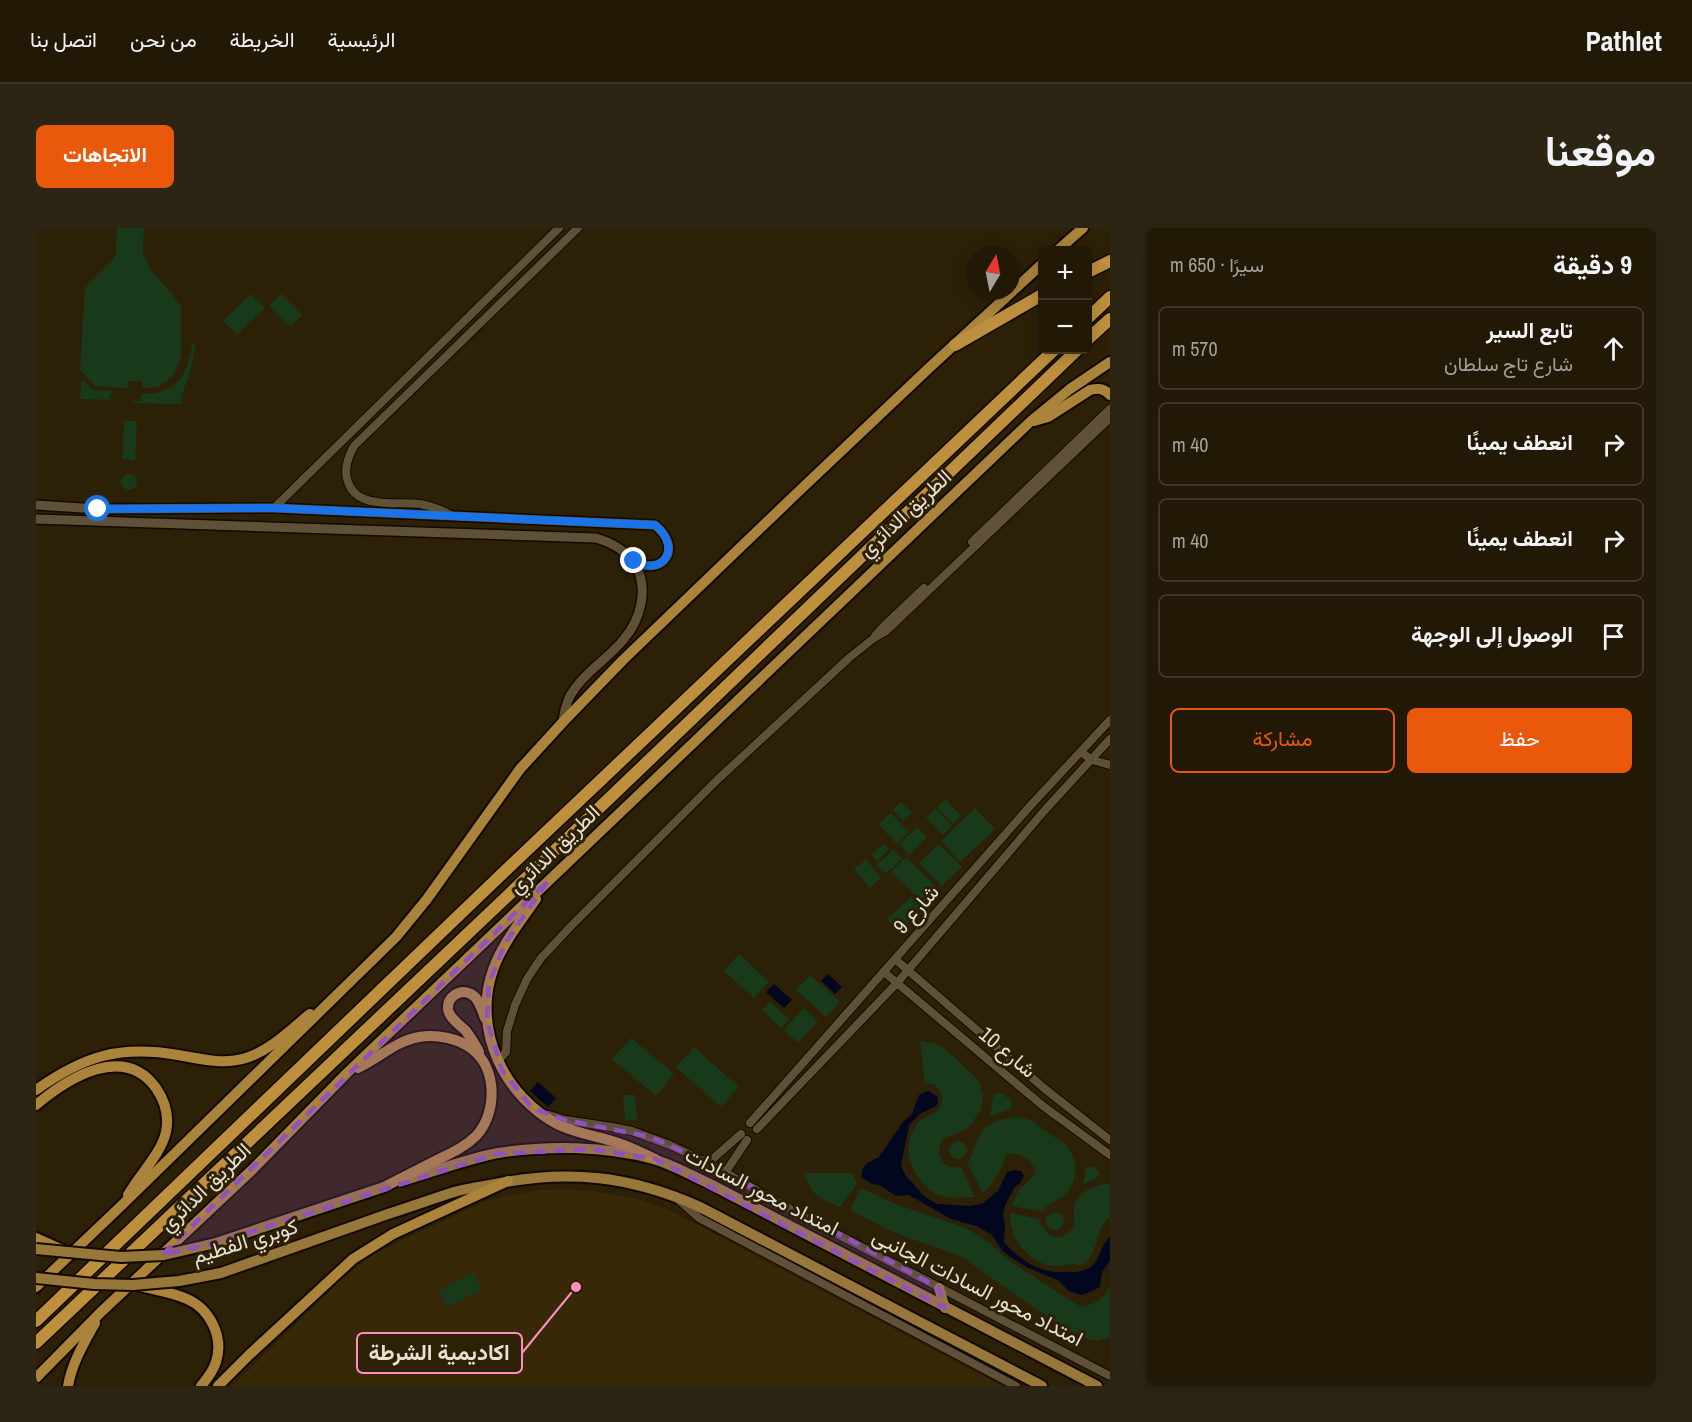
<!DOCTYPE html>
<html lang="ar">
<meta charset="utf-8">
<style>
body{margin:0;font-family:"Archivo Narrow",Vazirmatn,sans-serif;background:#2d2513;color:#f1f3f6;direction:rtl}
.controls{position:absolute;right:18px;top:18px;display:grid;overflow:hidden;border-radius:9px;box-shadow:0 3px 15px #0003}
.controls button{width:54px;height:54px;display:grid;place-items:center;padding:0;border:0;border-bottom:2px solid #3e3727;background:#211805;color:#f1f3f6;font:30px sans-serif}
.compass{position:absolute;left:930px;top:18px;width:54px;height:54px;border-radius:50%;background:#211805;box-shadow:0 3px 15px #0003;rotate:10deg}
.stop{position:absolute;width:18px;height:18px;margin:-14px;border:4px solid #1a73e8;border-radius:50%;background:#fff}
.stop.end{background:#1a73e8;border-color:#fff;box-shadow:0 2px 6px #0008}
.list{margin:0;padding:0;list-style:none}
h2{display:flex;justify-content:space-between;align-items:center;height:78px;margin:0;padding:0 24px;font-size:26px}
h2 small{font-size:20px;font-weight:400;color:#a2a09a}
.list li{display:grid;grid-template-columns:39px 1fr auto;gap:18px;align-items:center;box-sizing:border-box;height:84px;margin:0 12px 12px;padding:0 12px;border:2px solid #3e3727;border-radius:9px}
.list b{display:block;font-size:22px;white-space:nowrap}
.list p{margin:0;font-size:20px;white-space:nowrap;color:#a2a09a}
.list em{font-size:20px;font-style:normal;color:#a2a09a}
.actions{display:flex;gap:12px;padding:18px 24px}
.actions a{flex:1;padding:14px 0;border:2px solid #ea580c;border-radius:9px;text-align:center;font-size:21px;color:#ea580c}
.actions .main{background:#ea580c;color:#fff}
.icon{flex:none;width:33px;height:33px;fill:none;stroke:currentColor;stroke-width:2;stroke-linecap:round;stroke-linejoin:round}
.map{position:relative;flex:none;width:1074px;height:1158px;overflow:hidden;direction:ltr;border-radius:9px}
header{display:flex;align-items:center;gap:36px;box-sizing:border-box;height:84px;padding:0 30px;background:#211805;border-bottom:2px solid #3e3727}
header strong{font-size:28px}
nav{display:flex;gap:33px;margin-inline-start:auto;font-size:21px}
.intro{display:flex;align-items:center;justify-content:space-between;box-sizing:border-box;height:144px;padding:0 36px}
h1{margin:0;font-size:42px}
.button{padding:15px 27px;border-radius:9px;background:#ea580c;color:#fff;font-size:21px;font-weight:700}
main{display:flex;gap:36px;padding:0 36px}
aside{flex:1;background:#211805;border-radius:9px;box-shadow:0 3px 15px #0003}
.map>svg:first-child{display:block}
.built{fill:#372807}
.green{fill:#19391b}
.water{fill:#00071e}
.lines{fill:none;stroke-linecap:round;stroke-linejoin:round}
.tertiary-casing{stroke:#140900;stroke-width:10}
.secondary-casing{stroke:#140900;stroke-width:12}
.primary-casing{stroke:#140900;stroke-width:14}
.trunk-casing{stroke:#140900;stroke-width:14}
.motorway-casing{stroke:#140900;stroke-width:15}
.tertiary{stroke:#5e5137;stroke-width:8}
.secondary{stroke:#5e5137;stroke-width:9}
.primary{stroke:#98773b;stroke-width:10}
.trunk{stroke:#ab843c;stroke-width:10}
.motorway{stroke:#be903d;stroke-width:12}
.primary-bridge-casing{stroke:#140900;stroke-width:14;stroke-linecap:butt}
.primary-bridge{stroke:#98773b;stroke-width:10}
.route{stroke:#1a73e8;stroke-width:8}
.marked{fill:#9150c3;fill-opacity:0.2;stroke:#9150c3;stroke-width:4.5;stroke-dasharray:12 8;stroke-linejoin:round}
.labels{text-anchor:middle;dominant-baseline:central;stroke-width:6;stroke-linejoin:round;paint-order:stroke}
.street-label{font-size:21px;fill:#e7e0d1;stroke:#2c2007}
.leader{fill:none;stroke:#fe8ebc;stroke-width:2}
.callout-dot{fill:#fe8ebc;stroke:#2c2007;stroke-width:2}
.callout{fill:#2c2007;stroke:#fe8ebc;stroke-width:2}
.callout-label{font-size:22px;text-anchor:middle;font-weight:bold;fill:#e7e0d1}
</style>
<header>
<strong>Pathlet</strong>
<nav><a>الرئيسية</a><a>الخريطة</a><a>من نحن</a><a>اتصل بنا</a></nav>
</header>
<div class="intro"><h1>موقعنا</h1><a class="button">الاتجاهات</a></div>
<main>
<aside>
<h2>9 دقيقة<small>سيرًا · 650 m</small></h2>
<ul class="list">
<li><svg class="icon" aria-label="ahead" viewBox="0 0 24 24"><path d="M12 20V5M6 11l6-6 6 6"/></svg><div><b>تابع السير</b><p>شارع تاج سلطان</p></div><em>570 m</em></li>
<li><svg class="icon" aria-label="right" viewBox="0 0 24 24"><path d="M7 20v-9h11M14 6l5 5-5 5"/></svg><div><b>انعطف يمينًا</b></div><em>40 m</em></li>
<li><svg class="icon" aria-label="right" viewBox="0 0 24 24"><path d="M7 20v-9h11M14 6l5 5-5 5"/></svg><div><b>انعطف يمينًا</b></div><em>40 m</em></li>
<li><svg class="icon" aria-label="arrive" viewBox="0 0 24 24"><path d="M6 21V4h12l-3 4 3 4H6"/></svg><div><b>الوصول إلى الوجهة</b></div></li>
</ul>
<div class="actions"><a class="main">حفظ</a><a>مشاركة</a></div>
</aside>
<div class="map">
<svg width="1074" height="1158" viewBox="0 0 1074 1158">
<rect width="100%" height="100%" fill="#2c2007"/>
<polygon class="built" points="524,961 557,963 602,971 633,982 966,1158 196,1158 307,1050 335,1027 445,975 468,968 505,962"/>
<g class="green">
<polygon points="81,0 108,0 107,25 114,41 145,77 145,129 137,148 122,159 106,160 106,153 92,153 92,160 59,158 44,142 49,60 78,31 80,23"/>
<polygon points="215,66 229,80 201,107 187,93"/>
<polygon points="245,66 266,87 254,99 233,78"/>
<path d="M156,116H159C158,124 157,133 155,141C151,153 146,163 145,176L97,175V173H104L105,166C141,166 151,149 156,116Z"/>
<polygon points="46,152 58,162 78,163 73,168 75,172 44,171"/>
<polygon points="88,193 101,193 99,232 86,231"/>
<circle cx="93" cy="254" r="8"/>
<polygon points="910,571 925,588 917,596 901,579"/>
<polygon points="865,574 876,585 867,593 857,582"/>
<polygon points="900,580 916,598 907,607 890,590"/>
<polygon points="939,580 959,601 924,634 905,613"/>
<polygon points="855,585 873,604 861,616 842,596"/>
<polygon points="881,599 891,609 873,627 863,616"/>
<polygon points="848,615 853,621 841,633 835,626"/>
<polygon points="903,616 926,639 906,658 883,635"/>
<polygon points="857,622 866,631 849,646 840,637"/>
<polygon points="870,629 900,659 886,674 855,644"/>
<polygon points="830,631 845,650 834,660 818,641"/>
<polygon points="875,669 887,681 862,703 851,691"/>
<polygon points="703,726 733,754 718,770 688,743"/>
<polygon points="774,747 804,774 790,789 760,762"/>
<polygon points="734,774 753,791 745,800 726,782"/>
<polygon points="768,780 782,793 762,815 748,802"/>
<polygon points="595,810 638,846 620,868 576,831"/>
<path d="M884,813L902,816L916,827L943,853L947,867L945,882L933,899L925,904L908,910C897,925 906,942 925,939L939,969C929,969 917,971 907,968C879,960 862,921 880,897C887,888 901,888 905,877C909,869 903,863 899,857L889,855Z"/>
<polygon points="658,819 703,859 685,879 640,839"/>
<polygon points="960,865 969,866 968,869 971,869 974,871 976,877 972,882 954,888 957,869"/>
<polygon points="587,867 599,867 601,892 589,892"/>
<path d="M983,889C996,891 998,894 1007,901C1013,906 1021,910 1027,914C1039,924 1042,943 1036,957C1027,974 1014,972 1006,984L976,978C978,971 981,964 986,959C992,953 996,951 999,943C995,930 984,925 971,926L968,930C968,940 955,958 947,965L931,935C936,928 938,921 941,913C948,894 965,890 983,889Z"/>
<circle cx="922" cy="922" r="9"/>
<path d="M1057,938L1063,944C1062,952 1054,953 1047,956L1050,941L1052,939Z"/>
<path d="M768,945H816L821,956L804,979C782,969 776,968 768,945Z"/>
<path d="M1070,955L1074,956V989C1056,1003 1066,1025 1045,1037C1033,1034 1023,1040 1011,1037C988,1030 973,1008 974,985L1003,991C1008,1005 1021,1018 1035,1002C1042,993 1034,981 1041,971C1048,961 1060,958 1070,955Z"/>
<path d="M825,960L857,975L930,1000L955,1016L971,1031L981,1038L1045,1079C1058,1077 1070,1070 1074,1057V1109L1062,1113L1052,1111L1032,1103L945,1043L927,1029L859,1005L814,982Z"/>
<circle cx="1019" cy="993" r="9"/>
<polygon points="437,1044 446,1062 411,1079 403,1062"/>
</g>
<g class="water">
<polygon points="792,746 806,759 799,766 785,753"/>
<polygon points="738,756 756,772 748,780 730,764"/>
<polygon points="502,854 520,870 512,879 494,863"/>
<path d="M892,863L901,868L902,875L900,878L884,886L873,897L865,938L870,948L889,969L901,976L934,978L946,976L962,963L971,944L978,942L985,943L988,948L985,954L978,960L969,978L967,986L969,998L968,1014C982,1030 999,1042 1020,1044C1025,1045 1030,1043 1035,1044C1042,1044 1052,1043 1057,1037C1065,1029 1064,1017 1074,1009V1033L1066,1044L1064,1059L1052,1065L1045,1067L1033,1063L1022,1052L992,1040L973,1028L966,1022L956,1007L949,1003L940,998L915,991L873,967L860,968L843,957L836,956L825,949L827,940L831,935L843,929L867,894L876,886L883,867Z"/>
</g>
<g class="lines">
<g class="tertiary-casing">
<g id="tertiary">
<polyline points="238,280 523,0"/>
<path d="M415,287C405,282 395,278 384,276C361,273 321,282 312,254C307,242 312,229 318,218L542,0"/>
<polyline points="936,314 1074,181"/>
<polyline points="839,408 847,399 888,360"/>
<polyline points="1045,524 1056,532 1074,537"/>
<polyline points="859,731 1009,861 1074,912"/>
<polyline points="848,744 1007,878 1074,927"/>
<polyline points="462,833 470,824 471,803 479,777 491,751 505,730 537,696 680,553 813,430 838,410 850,403 1074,190"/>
<polyline points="513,887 529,892 576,899 596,903 634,917 672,935 774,992 1074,1148"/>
<polyline points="714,895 995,577 1074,492"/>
<polyline points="721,901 861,755 1009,582 1074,511"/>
<polyline points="672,935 705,906"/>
<polyline points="689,945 711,912"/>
<polyline points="644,973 663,990 980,1158"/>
</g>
</g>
<g class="secondary-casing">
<g id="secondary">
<path d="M0,277L62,281L238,280L619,297C648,321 626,349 598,333"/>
<path d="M0,291L560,310C577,315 591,323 600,338C613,362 604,392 588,411C572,431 547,445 534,468C530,476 528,484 527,494"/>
</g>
</g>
<g class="primary-casing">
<g id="primary">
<path d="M365,953C397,944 430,931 462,925C511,917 569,918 617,931C636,936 658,949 676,957L1061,1158"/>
<path d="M352,986C374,979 396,971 418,964C429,961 442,959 454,957C530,941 593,947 664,979L1006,1158"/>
<polyline points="903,1060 909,1080"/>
</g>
</g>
<g class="trunk-casing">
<g id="trunk">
<polyline points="1022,22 1047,0"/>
<path d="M998,193L1012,189L1054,162C1062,160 1068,160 1074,167"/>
<path d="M500,671C485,693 466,716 457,742C436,801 468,869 523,897C540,905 559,908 576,913C591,917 605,924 619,931"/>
<path d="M443,824C439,816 435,810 430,803C424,797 413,790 412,781C411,769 424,760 435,766C443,770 446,782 449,790"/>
<path d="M322,840C343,830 360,813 383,809C400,806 422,810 436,821C462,841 461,886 440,908C429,919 415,925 401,932C383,941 366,950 348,959"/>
<path d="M0,862C48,828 83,817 142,827C165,831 187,837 210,830C235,822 254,802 274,786"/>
<path d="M0,877C32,850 88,815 120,860C129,873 133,889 130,904C125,926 103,947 92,967"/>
<polyline points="0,1010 29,1023"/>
<path d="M101,1057C117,1062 136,1064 151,1071C174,1081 188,1109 180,1134C177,1143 171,1151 165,1158"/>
<polyline points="0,1059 85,978 360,709 391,671 484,541 527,494 587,432 761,265 893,140 1006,36"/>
<polyline points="0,1150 64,1085 216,942 311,845 995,193 1034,161 1074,134"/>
<path d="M32,1158C36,1135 48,1115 59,1095"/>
<polyline points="182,1158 213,1127 317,1031 357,1006 472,953"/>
</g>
</g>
<g class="motorway-casing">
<g id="motorway">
<polyline points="1052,44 1074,33"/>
<polyline points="1052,90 1074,69"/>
<polyline points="1052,111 1074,91"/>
<polyline points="919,117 1006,67"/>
<polyline points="0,1093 468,644 1018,122"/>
<polyline points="0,1115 463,676 1041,122"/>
</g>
</g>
<use href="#tertiary" class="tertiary"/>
<use href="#secondary" class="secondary"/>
<use href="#primary" class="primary"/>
<use href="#trunk" class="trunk"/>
<use href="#motorway" class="motorway"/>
<g class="primary-bridge-casing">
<g id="primary-bridge">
<polyline points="0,1021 85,1029 128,1027 180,1015 348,959"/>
<polyline points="0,1050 58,1056 97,1057 143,1053 185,1045 352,986"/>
</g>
</g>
<use href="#primary-bridge" class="primary-bridge"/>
</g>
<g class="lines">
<path class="route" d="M62,281L238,280L619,297C647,320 627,349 598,333"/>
</g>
<path class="marked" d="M511,654L469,716L453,755L451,793L466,842L496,880L529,892L615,909L672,935L903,1060L909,1080L619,931L555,921L460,926L180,1015L126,1027Z"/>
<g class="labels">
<g class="street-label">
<text transform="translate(869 285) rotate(-43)">الطريق الدائري</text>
<text transform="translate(518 621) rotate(-44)">الطريق الدائري</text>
<text transform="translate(880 681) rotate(-49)">شارع 9</text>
<text transform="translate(972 824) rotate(40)">شارع 10</text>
<text transform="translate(169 959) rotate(-44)">الطريق الدائري</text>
<text transform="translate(726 963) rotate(27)">امتداد محور السادات</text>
<text transform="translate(209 1013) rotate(-17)">كوبري الفطيم</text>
<text transform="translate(942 1059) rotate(27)">امتداد محور السادات الجانبى</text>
</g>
</g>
<path class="leader" d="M540 1059L486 1125"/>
<circle class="callout-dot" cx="540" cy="1059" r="6"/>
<rect class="callout" x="321" y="1105" width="165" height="40" rx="6"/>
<g class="callout-label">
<text x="403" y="1132">اكاديمية الشرطة</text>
</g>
</svg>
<div class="controls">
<button>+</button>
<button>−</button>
</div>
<svg class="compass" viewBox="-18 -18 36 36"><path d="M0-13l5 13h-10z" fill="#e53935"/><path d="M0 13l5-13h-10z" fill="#a2a09a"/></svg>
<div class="stop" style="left:62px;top:281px"></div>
<div class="stop end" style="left:598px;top:333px"></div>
</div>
</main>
